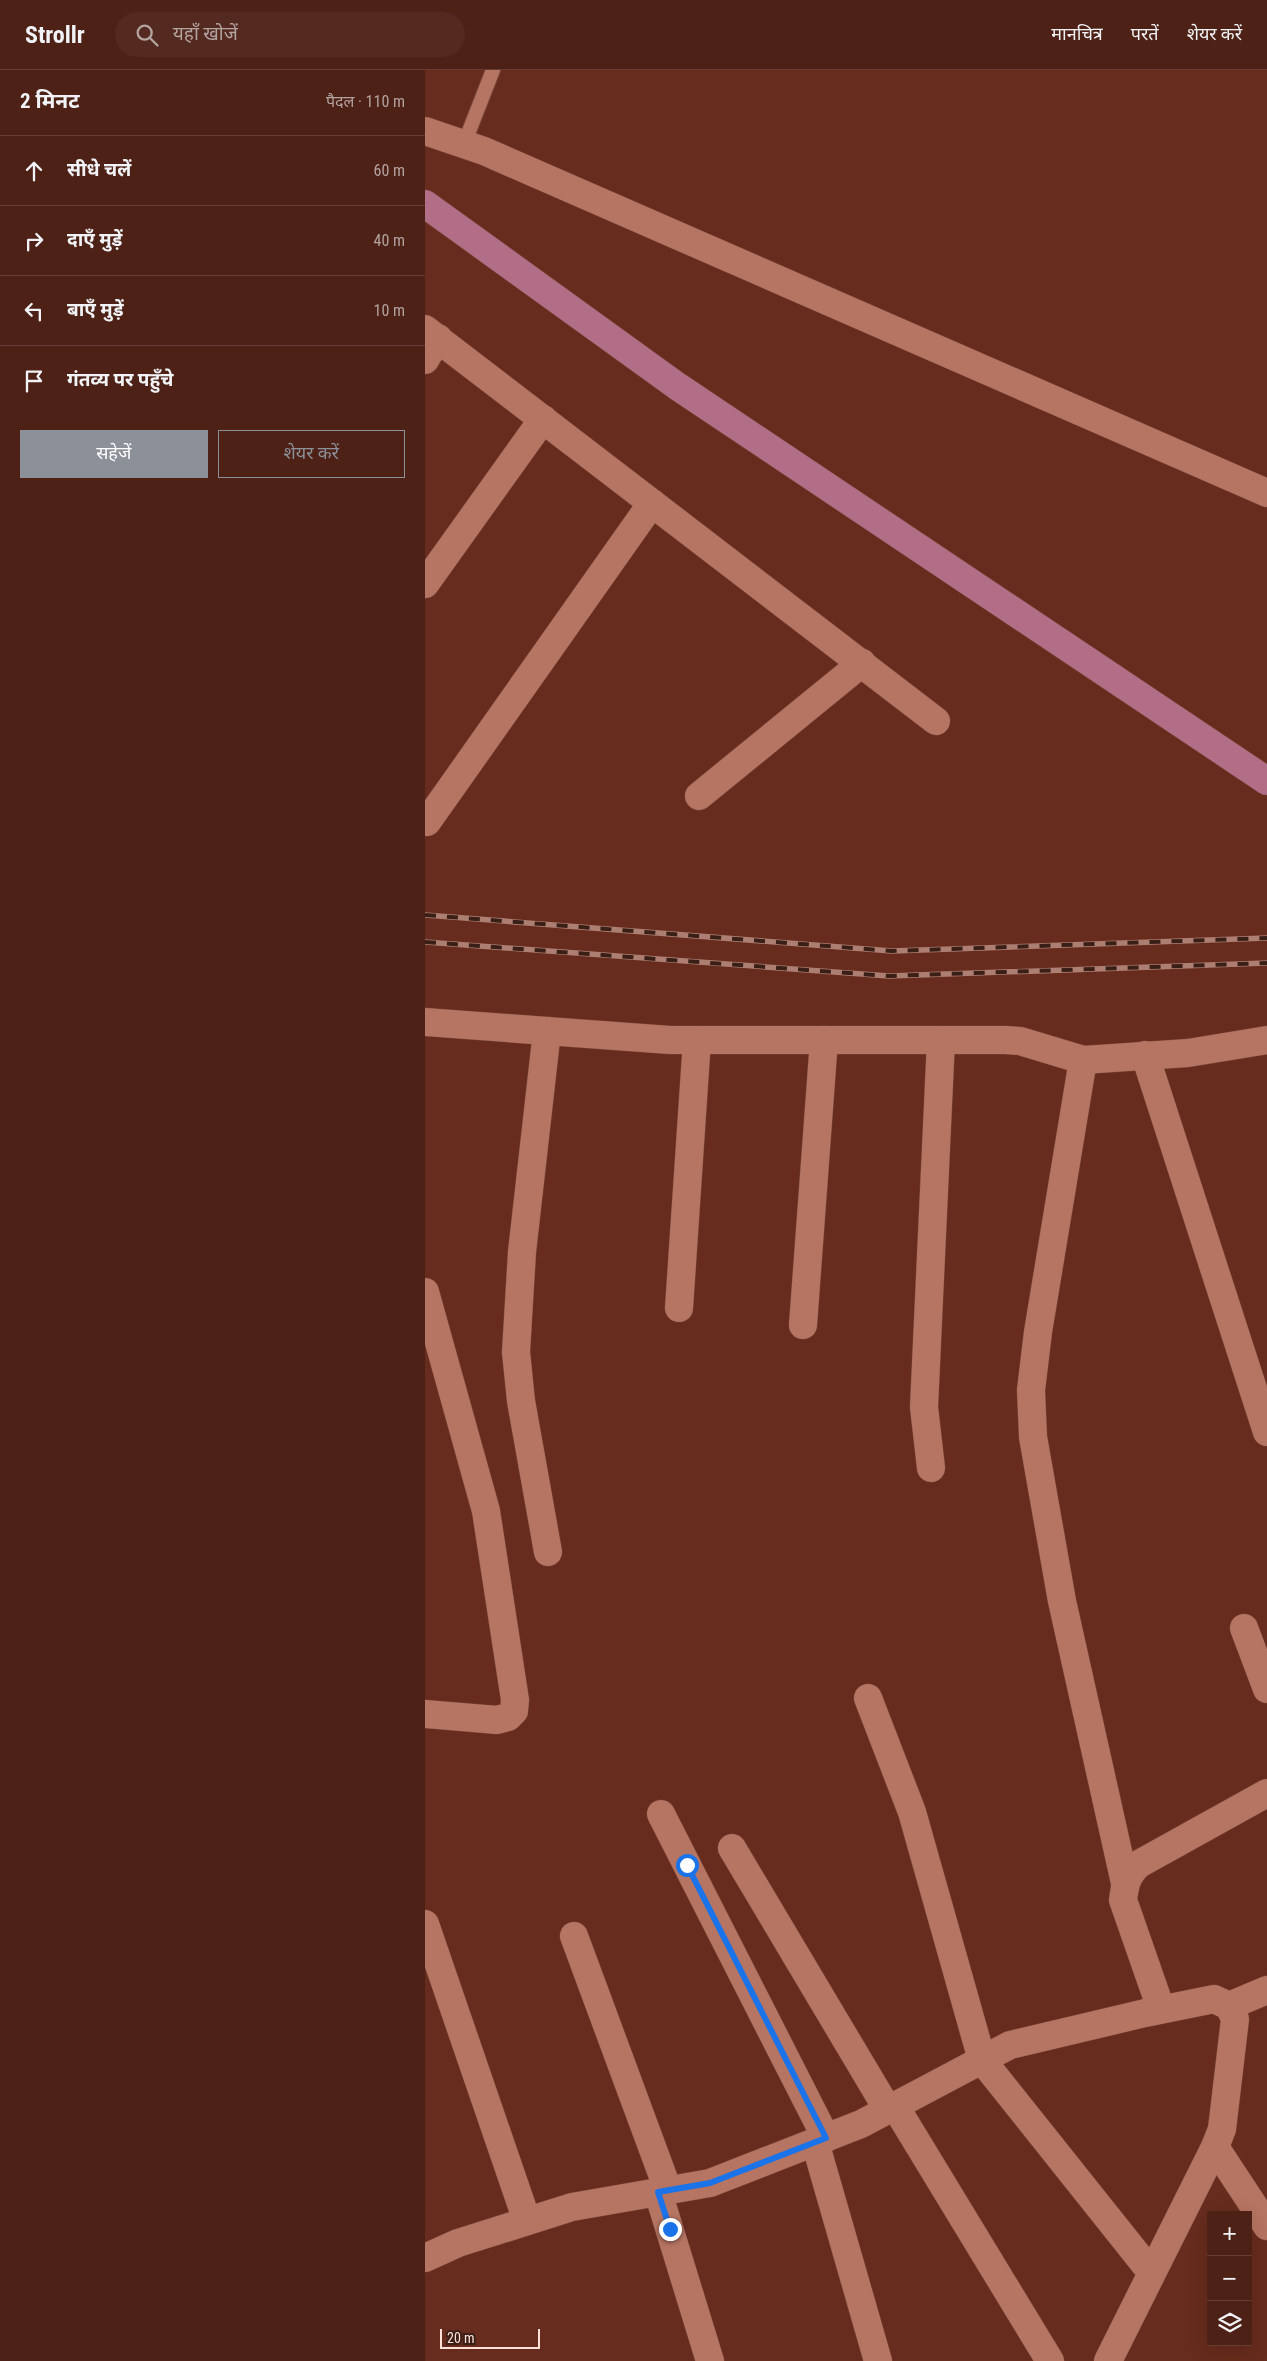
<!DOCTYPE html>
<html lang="hi">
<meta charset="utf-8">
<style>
body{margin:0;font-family:"Roboto Condensed","Noto Sans Devanagari",sans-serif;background:#54291f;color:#f1f3f6}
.controls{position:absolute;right:15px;bottom:15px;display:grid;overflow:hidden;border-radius:0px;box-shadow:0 5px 20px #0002}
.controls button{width:45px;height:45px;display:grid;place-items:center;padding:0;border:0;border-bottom:1px solid #643e35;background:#4d2116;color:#f1f3f6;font:25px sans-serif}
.scale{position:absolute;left:15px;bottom:12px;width:100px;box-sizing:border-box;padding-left:5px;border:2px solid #ffe1d8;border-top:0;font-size:14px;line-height:18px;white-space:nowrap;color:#ffe1d8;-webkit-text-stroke:4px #3a1f17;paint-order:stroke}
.stop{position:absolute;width:15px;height:15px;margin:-11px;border:4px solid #1a73e8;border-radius:50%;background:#fff}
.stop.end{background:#1a73e8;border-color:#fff;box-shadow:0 1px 5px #0008}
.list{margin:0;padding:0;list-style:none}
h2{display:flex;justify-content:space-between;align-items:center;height:65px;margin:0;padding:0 20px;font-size:21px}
h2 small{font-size:16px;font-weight:400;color:#b3a3a1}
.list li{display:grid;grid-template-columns:32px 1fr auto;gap:15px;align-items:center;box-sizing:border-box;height:70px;padding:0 20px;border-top:1px solid #643e35}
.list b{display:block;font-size:19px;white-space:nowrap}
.list em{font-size:16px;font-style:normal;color:#b3a3a1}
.actions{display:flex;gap:10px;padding:15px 20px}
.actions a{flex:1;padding:11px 0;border:1px solid #8c9099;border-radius:0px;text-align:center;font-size:18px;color:#8c9099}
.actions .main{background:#8c9099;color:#fff}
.icon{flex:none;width:28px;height:28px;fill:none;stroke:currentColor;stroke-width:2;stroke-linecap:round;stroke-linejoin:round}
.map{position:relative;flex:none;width:842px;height:2291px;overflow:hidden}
header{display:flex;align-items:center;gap:30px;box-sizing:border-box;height:70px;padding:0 25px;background:#4d2116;border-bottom:1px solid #643e35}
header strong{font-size:24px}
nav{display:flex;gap:28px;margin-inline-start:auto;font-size:18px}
.search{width:350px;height:45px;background:#54291f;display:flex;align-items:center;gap:12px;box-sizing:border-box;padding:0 18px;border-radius:28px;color:#b3a3a1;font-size:19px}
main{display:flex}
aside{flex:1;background:#4d2116}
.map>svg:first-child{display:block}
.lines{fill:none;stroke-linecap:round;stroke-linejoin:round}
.lane-casing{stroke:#78473a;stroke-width:16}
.street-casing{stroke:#78473a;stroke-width:29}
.secondary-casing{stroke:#78473a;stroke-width:29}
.primary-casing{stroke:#78473a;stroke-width:29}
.lane{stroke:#b67462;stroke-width:14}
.street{stroke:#b67462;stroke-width:28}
.secondary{stroke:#b67462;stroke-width:28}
.primary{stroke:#b26e87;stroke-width:28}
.rail-casing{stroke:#ad7f73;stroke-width:5.5}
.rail{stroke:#3a1f17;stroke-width:4;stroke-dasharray:11;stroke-linecap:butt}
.route{stroke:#1a73e8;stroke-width:6}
</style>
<header>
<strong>Strollr</strong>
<div class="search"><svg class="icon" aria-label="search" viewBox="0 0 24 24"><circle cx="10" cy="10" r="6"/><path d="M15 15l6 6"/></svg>यहाँ खोजें</div>
<nav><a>मानचित्र</a><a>परतें</a><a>शेयर करें</a></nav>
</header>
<main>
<aside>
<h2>2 मिनट<small>पैदल · 110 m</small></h2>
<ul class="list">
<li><svg class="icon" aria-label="ahead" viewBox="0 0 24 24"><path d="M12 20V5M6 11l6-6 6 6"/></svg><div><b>सीधे चलें</b></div><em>60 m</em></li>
<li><svg class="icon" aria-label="right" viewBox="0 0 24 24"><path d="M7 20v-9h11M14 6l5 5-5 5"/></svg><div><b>दाएँ मुड़ें</b></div><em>40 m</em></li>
<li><svg class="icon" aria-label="left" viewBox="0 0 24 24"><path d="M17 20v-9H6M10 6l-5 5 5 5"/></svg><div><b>बाएँ मुड़ें</b></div><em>10 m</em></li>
<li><svg class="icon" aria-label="arrive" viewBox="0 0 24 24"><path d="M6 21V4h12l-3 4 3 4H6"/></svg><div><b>गंतव्य पर पहुँचे</b></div></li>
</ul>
<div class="actions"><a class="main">सहेजें</a><a>शेयर करें</a></div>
</aside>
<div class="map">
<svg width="842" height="2291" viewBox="0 0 842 2291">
<rect width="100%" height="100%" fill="#672c1d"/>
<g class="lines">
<g class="lane-casing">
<polyline id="lane" points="39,74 68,0"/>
</g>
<g class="street-casing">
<g id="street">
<polyline points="0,259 511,651"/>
<polyline points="0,290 13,268"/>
<polyline points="0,514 118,349"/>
<polyline points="274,726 437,593"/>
<polyline points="2,752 227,433"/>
<polyline points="0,952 245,970 581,970 595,971 658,990 763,983 842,970"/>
<polyline points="122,961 97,1182 91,1282 96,1331 123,1482"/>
<polyline points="720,985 842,1362"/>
<polyline points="658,990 613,1262 606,1320 608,1367 637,1531 700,1813"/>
<polyline points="0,1222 61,1441 90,1630 89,1641 83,1647 72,1650 0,1644"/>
<polyline points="254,1238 272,970"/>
<polyline points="378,1255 399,970"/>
<polyline points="506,1398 499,1337 516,970"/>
<polyline points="819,1558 842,1619"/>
<polyline points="443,1628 487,1742 557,1990 726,2202"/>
<polyline points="236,1744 401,2068"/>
<polyline points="307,1778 463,2040"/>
<polyline points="0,1854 102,2151"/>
<polyline points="149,1866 243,2120"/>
<polyline points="804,1936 842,1920"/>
<path d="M736,1939L698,1830C700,1814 702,1805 714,1794L842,1723"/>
<polyline points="470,2036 625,2291"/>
<polyline points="390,2072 453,2291"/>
<polyline points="790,2077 842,2156"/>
<polyline points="233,2122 285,2291"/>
<polyline points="0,2188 33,2173 147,2137 285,2113 436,2054 585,1975 720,1943 789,1929 804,1936 810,1949 797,2059 790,2077 683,2291"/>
</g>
</g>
<g class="secondary-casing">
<polyline id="secondary" points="0,61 59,81 842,423"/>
</g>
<g class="primary-casing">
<polyline id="primary" points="0,134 252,316 842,711"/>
</g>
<use href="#lane" class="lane"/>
<use href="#street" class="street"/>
<use href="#secondary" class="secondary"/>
<use href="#primary" class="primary"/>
<g class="rail-casing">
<g id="rail">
<polyline points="0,845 467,881 842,868"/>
<polyline points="0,872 464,906 842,893"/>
</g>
</g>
<use href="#rail" class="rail"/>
</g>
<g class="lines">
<polyline class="route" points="245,2159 233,2122 285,2113 401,2068 262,1795"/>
</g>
</svg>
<div class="controls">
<button>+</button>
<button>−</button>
<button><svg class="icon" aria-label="layers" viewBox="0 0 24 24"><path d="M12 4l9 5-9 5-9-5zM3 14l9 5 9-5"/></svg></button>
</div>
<div class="scale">20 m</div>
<div class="stop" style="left:262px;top:1795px"></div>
<div class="stop end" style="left:245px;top:2159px"></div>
</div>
</main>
